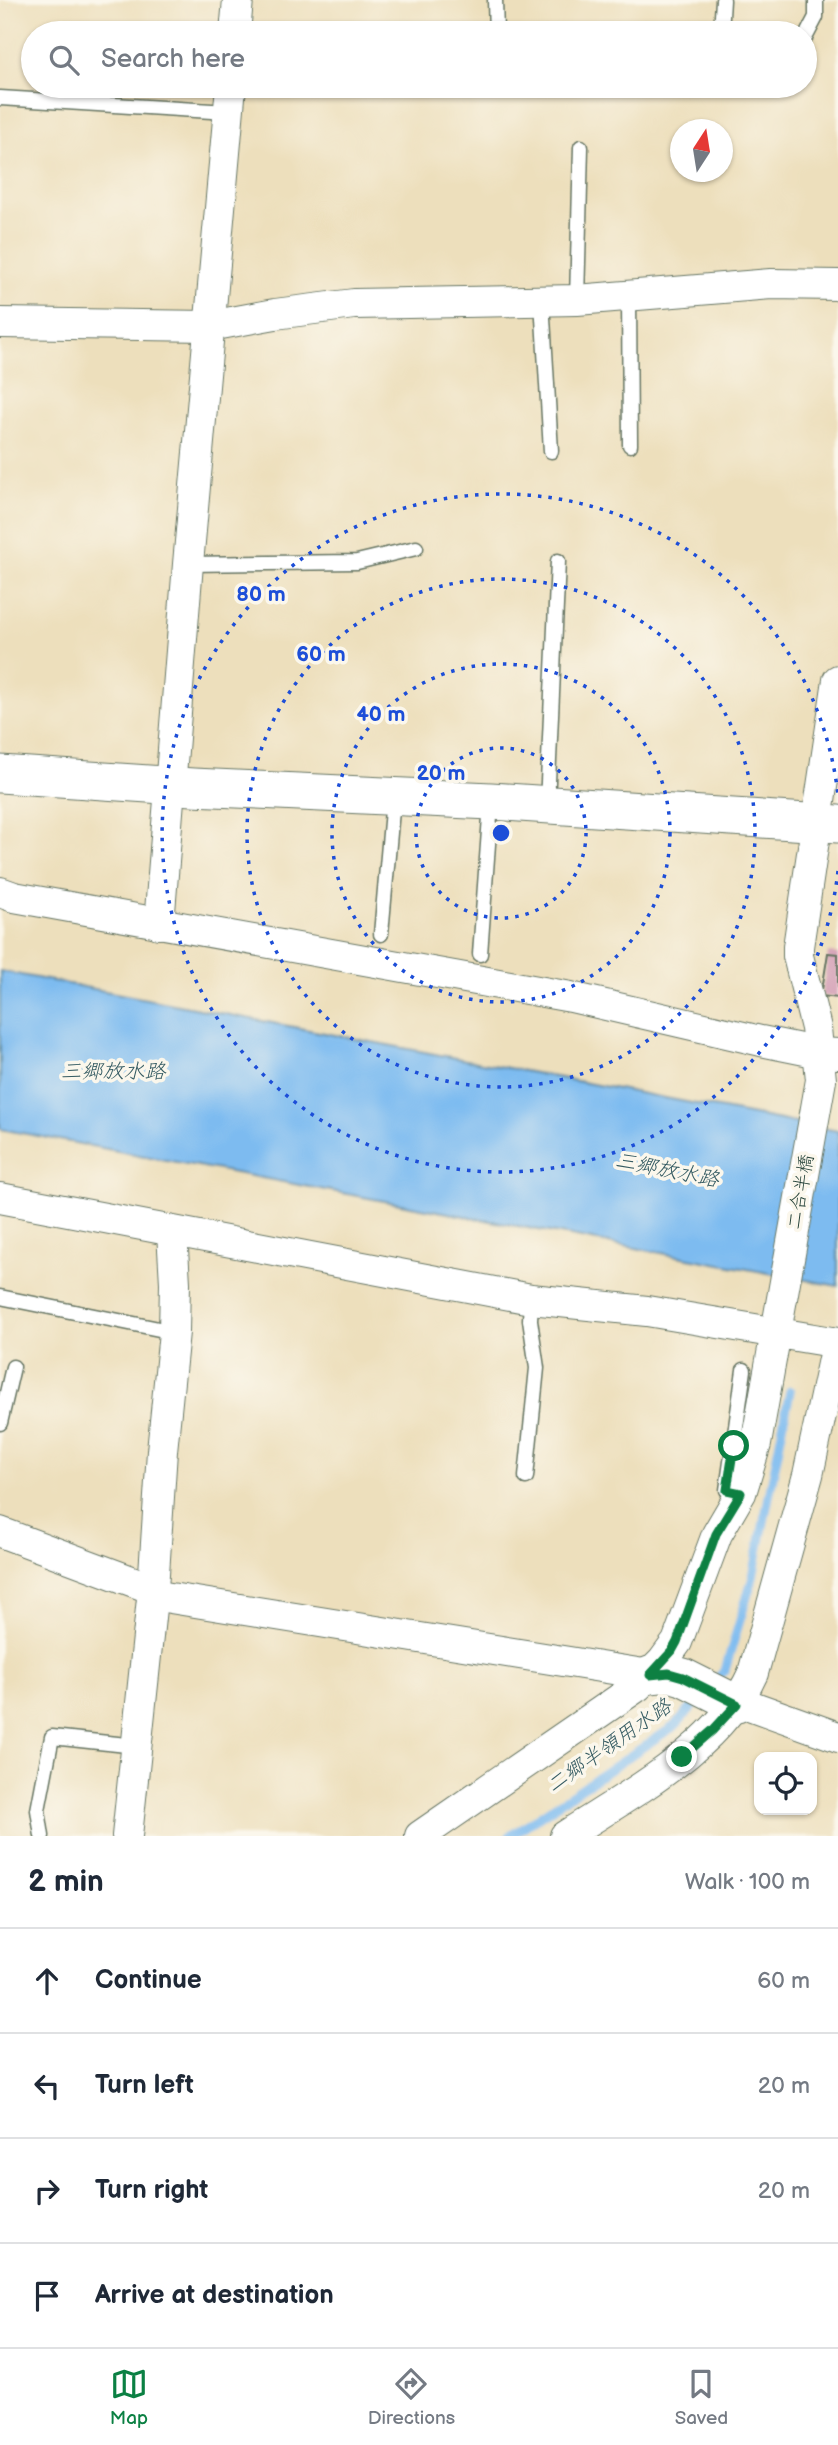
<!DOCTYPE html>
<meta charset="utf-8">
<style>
body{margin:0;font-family:"Balsamiq Sans","Klee One",sans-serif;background:#f2f2f3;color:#1f2937}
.controls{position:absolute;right:21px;bottom:21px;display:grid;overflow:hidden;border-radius:14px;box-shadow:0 2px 5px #0004}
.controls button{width:63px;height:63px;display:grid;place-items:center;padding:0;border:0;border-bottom:2px solid #e0e1e3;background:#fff;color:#1f2937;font:35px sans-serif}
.compass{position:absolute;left:670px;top:119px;width:63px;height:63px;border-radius:50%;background:#fff;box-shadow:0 2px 5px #0004;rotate:12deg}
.stop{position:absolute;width:21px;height:21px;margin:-16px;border:5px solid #0b8043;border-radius:50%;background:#fff}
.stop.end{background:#0b8043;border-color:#fff;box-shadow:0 2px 7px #0008}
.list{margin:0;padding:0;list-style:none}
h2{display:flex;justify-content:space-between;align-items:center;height:91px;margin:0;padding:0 28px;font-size:30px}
h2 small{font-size:23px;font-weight:400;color:#747a83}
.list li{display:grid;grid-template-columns:46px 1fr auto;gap:21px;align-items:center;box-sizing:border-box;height:105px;padding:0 28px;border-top:2px solid #e0e1e3}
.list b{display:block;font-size:26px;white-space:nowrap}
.list em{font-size:23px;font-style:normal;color:#747a83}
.icon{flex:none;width:38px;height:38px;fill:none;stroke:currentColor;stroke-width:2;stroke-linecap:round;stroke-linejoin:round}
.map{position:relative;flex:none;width:838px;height:1836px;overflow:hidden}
.search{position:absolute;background:#fff;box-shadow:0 2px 5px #0004;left:21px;right:21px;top:21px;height:77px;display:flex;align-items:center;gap:18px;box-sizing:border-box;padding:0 24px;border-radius:38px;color:#747a83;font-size:26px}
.sheet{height:511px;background:#fff}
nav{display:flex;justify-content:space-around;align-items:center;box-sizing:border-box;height:98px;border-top:2px solid #e0e1e3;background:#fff;font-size:19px;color:#747a83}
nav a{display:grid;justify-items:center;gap:4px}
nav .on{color:#0b8043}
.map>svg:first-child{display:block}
.water{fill:#7dbbf0;stroke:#4e7c92;stroke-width:2}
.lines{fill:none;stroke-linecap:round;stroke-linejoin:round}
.stream{stroke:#7dbbf0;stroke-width:9}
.building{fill:#d19ab2}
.service-casing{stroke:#677664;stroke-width:17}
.minor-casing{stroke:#677664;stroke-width:32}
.tertiary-casing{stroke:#677664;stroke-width:39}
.service{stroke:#fff;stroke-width:14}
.minor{stroke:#fff;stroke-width:30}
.tertiary{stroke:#fff;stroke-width:37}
.route{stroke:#0b8043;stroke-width:9}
.ring{fill:none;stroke:#1d4ed8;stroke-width:3.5;stroke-dasharray:3.5 7}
.labels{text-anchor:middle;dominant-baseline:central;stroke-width:7;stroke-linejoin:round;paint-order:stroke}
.street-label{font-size:19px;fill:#1f3d34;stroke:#fbf7ec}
.water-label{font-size:21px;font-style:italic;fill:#365c63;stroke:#fbf7ec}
.centre{fill:#1d4ed8;stroke:#fbf7ec;stroke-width:3.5}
.ring-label{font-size:21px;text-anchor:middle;font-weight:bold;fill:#1d4ed8;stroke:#fbf7ec;stroke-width:7;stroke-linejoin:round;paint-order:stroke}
</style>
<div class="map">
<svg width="838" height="1836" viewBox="0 0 838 1836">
<rect width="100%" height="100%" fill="#fbf7ec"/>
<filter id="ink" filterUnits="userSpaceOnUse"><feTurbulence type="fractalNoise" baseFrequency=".0143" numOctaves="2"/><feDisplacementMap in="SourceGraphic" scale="14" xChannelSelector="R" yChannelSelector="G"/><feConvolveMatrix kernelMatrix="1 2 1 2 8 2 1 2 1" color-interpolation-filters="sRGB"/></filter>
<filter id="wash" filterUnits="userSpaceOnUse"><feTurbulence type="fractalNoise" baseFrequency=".00686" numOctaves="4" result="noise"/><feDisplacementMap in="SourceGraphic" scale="28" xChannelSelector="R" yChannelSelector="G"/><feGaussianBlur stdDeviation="1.57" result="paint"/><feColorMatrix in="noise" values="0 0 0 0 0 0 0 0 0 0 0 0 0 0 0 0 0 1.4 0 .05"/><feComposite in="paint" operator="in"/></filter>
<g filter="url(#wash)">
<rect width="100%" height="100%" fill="#eddfbc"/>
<polygon class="water" points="0,971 838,1131 838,1286 0,1129"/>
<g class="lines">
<g class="stream">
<polyline points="714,1682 725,1670 753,1577 790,1391"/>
<polyline points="510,1836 676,1725 703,1695"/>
</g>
</g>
<g id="blocks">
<polygon class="building" points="828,953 838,954 838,998 821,996"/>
</g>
</g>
<g filter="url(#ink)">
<use href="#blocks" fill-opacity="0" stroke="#677664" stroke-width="2"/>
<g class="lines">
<g class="service-casing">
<g id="service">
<polyline points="495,0 496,33"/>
<polyline points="721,33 723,0"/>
<polyline points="805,38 816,17 816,0"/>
<polyline points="0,98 228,112"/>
<polyline points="629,296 630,445"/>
<polyline points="577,300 581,147"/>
<polyline points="542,301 551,451"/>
<polyline points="188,564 357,562 416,548"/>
<polyline points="547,804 558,561"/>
<polyline points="381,934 393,799"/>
<polyline points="480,954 491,803"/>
<polyline points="0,1297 174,1332"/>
<polyline points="0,1423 13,1367"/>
<polyline points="526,1477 537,1368 530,1320 531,1299"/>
<polyline points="737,1492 727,1490 744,1370"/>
<polyline points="42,1836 38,1810 52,1737 136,1746"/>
</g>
</g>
<g class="minor-casing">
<g id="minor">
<polyline points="235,33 238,0"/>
<polyline points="0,323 210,326 275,314 354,304 577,300 771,284 838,285"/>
<polyline points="0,892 14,897 571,997 761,1041 820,1053 838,1054"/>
<polyline points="159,924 188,564 231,86"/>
<polyline points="0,1198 531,1299 647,1311 838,1343"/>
<polyline points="0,1532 153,1589"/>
<polyline points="152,1595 650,1675"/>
<polyline points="737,1704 749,1705 838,1737"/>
<polyline points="127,1836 153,1589 162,1451 174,1332 175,1283 172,1232"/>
<polyline points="420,1836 638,1686 663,1661 677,1642 717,1534 741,1493 756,1444 821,1080 816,1028 798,956 798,947 838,680"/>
<path d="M565,1836C631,1793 720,1747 753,1673L808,1475L833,1359L838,1360"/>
</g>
</g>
<g class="tertiary-casing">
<g id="tertiary">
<polyline points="0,774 193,787 491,801 838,824"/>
<polyline points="650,1675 669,1673 683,1677 737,1704"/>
</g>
</g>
<use href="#service" class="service"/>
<use href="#minor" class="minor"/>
<use href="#tertiary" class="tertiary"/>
</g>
</g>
<g class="lines" filter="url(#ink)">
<polyline class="route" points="682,1757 713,1730 737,1704 683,1677 669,1673 650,1675 672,1651 677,1642 716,1534 741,1493 727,1490 734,1446"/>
</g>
<g class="ring">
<circle cx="501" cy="833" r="85"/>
<circle cx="501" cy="833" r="169"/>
<circle cx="501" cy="833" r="254"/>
<path d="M838 871A339 339 0 1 1 838 795"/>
</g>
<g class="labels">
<g class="street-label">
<text transform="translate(801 1192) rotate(-80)">二合半橋</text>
</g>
<g class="water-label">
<text x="113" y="1071">三郷放水路</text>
<text transform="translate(667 1170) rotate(11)">三郷放水路</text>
<text transform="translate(609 1746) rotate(-35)">二郷半領用水路</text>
</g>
</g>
<circle cx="501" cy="833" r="10" class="centre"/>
<g class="ring-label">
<text x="261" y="601">80 m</text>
<text x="321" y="661">60 m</text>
<text x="381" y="721">40 m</text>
<text x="441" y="780">20 m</text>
</g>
</svg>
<div class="controls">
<button><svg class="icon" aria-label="locate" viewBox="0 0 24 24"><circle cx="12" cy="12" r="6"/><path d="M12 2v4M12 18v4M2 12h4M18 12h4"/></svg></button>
</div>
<svg class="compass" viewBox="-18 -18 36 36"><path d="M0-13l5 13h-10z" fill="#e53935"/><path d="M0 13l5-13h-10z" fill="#747a83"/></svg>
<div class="stop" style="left:734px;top:1446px"></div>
<div class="stop end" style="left:682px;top:1757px"></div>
<div class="search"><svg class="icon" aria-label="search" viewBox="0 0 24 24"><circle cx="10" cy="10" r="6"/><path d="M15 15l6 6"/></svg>Search here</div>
</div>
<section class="sheet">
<h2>2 min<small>Walk · 100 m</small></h2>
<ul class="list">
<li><svg class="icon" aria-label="ahead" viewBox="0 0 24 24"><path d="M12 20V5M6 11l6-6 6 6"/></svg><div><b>Continue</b></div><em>60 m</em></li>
<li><svg class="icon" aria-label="left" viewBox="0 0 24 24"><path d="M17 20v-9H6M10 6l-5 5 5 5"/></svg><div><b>Turn left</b></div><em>20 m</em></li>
<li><svg class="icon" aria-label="right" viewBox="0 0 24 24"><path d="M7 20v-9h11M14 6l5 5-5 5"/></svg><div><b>Turn right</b></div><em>20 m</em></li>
<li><svg class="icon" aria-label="arrive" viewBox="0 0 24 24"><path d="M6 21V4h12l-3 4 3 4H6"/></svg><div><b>Arrive at destination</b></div></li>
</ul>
</section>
<nav>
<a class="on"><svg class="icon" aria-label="map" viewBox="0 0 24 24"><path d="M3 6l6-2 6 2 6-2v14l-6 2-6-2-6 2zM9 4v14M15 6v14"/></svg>Map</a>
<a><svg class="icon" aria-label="directions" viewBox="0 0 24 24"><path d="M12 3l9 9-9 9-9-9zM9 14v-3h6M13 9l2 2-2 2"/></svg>Directions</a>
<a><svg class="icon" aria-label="saved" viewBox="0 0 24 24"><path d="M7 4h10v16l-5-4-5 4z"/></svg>Saved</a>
</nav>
